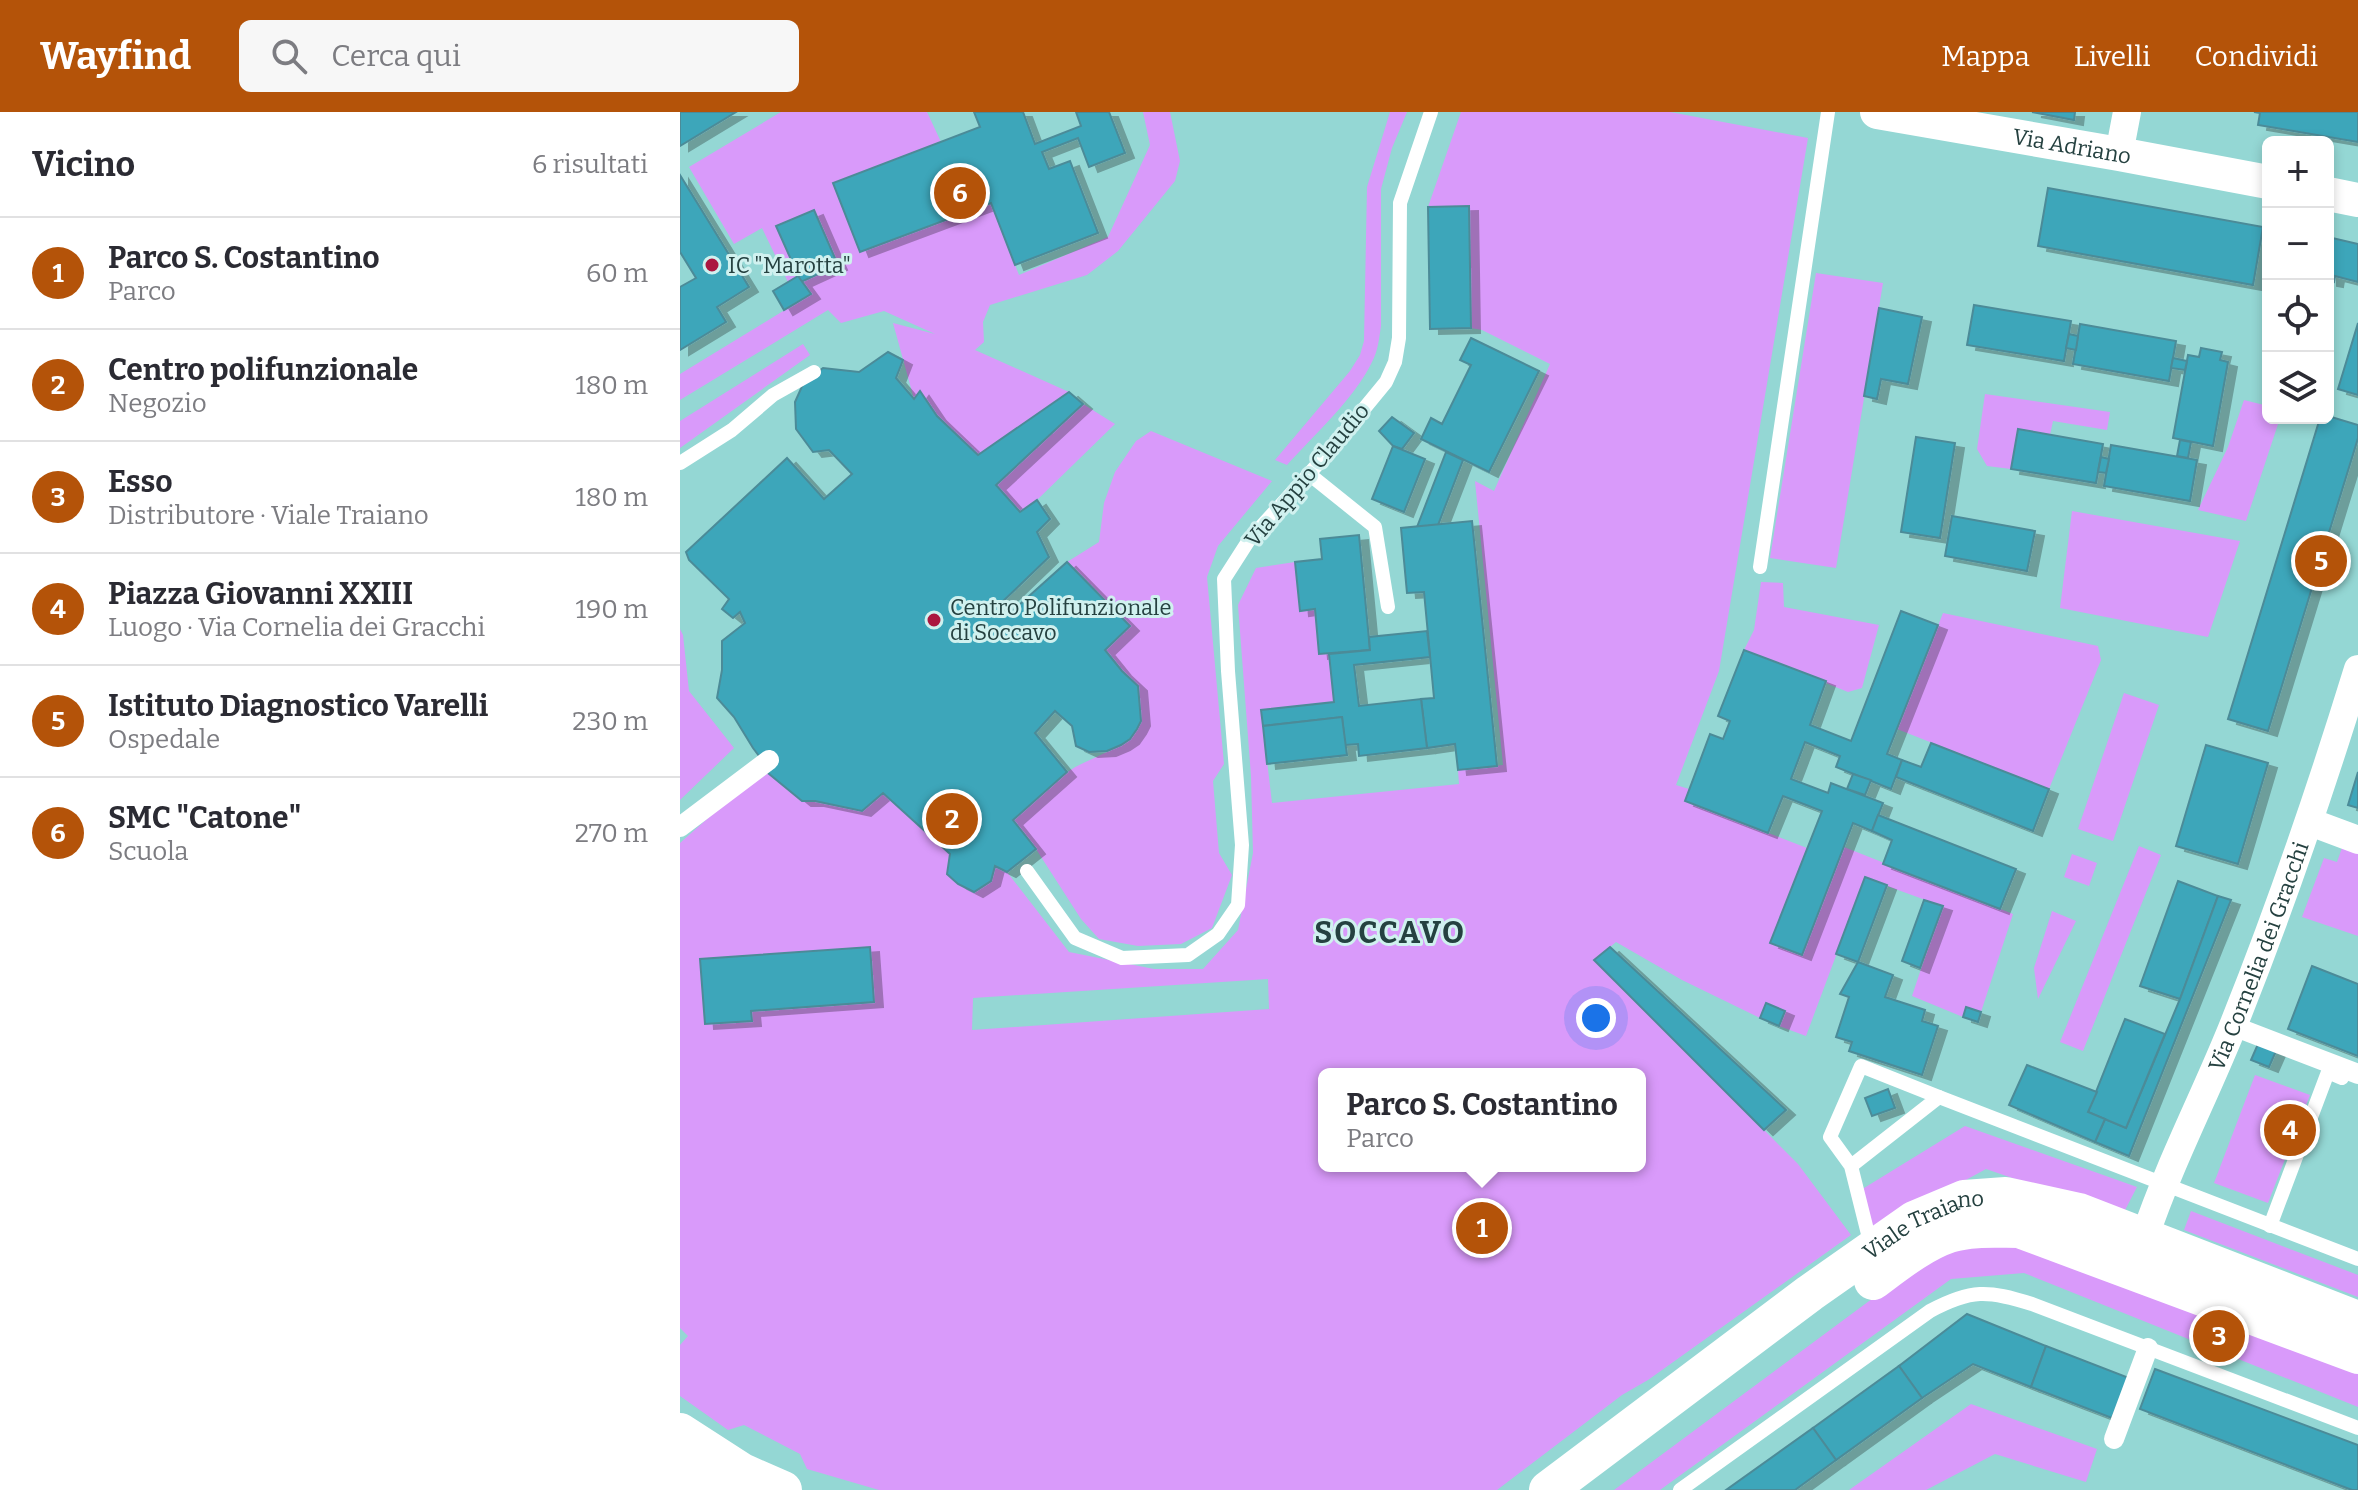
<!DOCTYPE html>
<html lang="it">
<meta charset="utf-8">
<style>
body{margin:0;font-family:Bitter,serif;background:#f7f7f7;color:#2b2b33}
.controls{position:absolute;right:24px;top:24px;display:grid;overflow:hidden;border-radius:12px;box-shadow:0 4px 12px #0003}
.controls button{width:72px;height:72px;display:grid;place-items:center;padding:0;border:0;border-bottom:2px solid #e1e1e2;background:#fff;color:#2b2b33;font:40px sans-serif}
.you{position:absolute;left:916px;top:906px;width:28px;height:28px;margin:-20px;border:6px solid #fff;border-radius:50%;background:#1a73e8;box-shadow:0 0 0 12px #1a73e833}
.badge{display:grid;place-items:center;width:52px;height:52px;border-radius:50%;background:#b45309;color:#fff;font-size:26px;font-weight:700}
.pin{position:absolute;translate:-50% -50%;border:4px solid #fff;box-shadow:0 2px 8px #0006}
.popup{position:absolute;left:638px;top:956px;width:328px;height:104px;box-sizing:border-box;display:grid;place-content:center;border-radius:12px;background:#fff;filter:drop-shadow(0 2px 6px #0005);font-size:26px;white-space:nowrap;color:#7c7c81}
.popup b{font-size:30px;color:#2b2b33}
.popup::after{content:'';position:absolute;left:50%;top:100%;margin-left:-16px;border:16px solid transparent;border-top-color:#fff}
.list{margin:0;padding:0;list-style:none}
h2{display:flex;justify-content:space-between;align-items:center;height:104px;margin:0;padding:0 32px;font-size:34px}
h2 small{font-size:26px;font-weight:400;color:#7c7c81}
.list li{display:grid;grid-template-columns:52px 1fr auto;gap:24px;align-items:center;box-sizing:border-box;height:112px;padding:0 32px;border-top:2px solid #e1e1e2}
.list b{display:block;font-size:30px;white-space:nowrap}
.list p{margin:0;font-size:26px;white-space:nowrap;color:#7c7c81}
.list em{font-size:26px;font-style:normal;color:#7c7c81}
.icon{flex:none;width:44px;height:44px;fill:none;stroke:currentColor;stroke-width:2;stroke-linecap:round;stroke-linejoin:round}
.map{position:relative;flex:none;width:1678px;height:1378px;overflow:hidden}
header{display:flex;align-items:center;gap:48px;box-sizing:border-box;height:112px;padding:0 40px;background:#b45309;color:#fff}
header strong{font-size:38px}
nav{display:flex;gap:44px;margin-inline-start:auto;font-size:28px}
.search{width:560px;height:72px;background:#f7f7f7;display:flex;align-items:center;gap:20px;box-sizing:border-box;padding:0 28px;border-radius:12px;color:#7c7c81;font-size:30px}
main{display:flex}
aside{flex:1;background:#fff}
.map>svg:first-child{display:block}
.green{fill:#d99afa;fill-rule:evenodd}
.building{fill:#3da6ba;stroke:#4c8b98;stroke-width:2;filter:url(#shadow)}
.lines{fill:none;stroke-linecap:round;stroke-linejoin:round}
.service{stroke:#fff;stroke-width:14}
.pedestrian{stroke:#fff;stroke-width:20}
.minor{stroke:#fff;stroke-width:28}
.tertiary{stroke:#fff;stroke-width:34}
.secondary{stroke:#fff;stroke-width:38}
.poi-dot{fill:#ab1640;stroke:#d0f1ef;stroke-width:3}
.labels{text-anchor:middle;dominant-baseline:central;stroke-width:6;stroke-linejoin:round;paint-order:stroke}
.street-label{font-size:22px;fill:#254140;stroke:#d0f1ef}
.poi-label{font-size:22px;fill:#254140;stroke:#d0f1ef;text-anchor:start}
.district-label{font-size:30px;font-weight:bold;letter-spacing:2px;fill:#254140;stroke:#d0f1ef}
</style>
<header>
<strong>Wayfind</strong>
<div class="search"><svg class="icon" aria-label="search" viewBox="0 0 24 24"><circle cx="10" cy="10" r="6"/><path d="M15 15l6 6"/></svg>Cerca qui</div>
<nav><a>Mappa</a><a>Livelli</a><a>Condividi</a></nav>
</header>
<main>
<aside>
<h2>Vicino<small>6 risultati</small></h2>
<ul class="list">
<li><span class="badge">1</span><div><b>Parco S. Costantino</b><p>Parco</p></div><em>60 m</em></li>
<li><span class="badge">2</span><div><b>Centro polifunzionale</b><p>Negozio</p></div><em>180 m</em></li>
<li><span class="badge">3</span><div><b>Esso</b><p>Distributore · Viale Traiano</p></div><em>180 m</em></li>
<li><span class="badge">4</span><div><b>Piazza Giovanni XXIII</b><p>Luogo · Via Cornelia dei Gracchi</p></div><em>190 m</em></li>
<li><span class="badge">5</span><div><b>Istituto Diagnostico Varelli</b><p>Ospedale</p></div><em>230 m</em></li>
<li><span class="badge">6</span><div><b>SMC &quot;Catone&quot;</b><p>Scuola</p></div><em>270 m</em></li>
</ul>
</aside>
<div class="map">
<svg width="1678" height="1378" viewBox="0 0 1678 1378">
<defs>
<filter id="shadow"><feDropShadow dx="9" dy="5" stdDeviation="0" flood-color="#0004"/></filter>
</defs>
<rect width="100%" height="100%" fill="#94d7d4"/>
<g class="green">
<polygon points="101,0 247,0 261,30 154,71 180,140 311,91 339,163 428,125 470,33 463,0 490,0 500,49 495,69 438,139 407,163 310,193 303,210 304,230 295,238 389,280 298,343 257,304 240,280 234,287 213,211 255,222 204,199 161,211 148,198 0,288 0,262 131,182 121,170 158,153 133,98 97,114 118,164 108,170 82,116 54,132 9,55"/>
<path d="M710,0H727L712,36L701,77V214C699,227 698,239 692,250C675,286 634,323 607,353L595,348L670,259L680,243L684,229L687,75Z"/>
<path d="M781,0H990L1128,26L1039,559L996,673L1009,677L1005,689L1127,736L1091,830L1122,842L1164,735L1333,802L1301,900L1287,896L1283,905L1232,884L1262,794L1185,766L1126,924L1099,914L1104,899L1086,891L1080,906L1002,868L936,830L915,848L1118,1052L1171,1123L968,1268L942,1283L817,1378H199L127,1357L120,1342L64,1313L48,1318L0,1284V1233L8,1224L0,1216V731L54,683L88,661L122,688L135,689L182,699L203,681L270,742L267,762L294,779L311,769L315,754L327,760L389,840L474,857H523L558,818L573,741L571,664L558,493L576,456L615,450L620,498L635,497L639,542H649L654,590L581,598L592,691L779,672L778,658L823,653L795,369L814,379L870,252L802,218L791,216L789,95H748ZM190,836L194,890L71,899V909L25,912L20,847ZM588,867L589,897L292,918L293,886ZM644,962H960V1054H644Z"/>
<polygon points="1136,161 1203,171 1156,456 1090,446"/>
<polygon points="123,232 130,243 0,336 0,309"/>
<polygon points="1305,282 1430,300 1427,318 1373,309 1370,323 1331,357 1307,354 1297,337"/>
<polygon points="1564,288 1588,294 1588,306 1600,306 1566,409 1518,398 1548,335"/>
<polygon points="403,292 435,312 357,388 340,400 316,373"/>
<path d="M471,319L592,369L538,434L527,465L544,652L533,669L539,741L552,763L532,816L501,832L458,834L419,827L401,807L356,737L333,708C351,693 368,675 386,661C408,645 441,640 457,617L442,559L425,538L450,514L387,450L419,430L424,391L435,360L456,329Z"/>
<polygon points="1392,399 1560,429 1528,525 1380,496"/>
<polygon points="1081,470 1103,471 1104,495 1199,513 1182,576 1168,580 1064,538 1074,518"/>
<polygon points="1263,501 1418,534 1421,548 1369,677 1217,617"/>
<polygon points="0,517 3,523 9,579 54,636 0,688"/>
<polygon points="1444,581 1479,593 1433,729 1398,717"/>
<polygon points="1663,733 1678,738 1678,824 1622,805 1644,746 1657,750"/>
<polygon points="1459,734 1481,743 1403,939 1380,930"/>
<polygon points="1392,742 1417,751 1409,774 1384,765"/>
<polygon points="1372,799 1396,809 1358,887 1354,856"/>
<polygon points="1575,963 1630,983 1588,1091 1534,1071"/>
<polygon points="1285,1014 1457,1075 1442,1104 1306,1057 1196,1117 1171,1084"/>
<polygon points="1511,1099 1678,1163 1678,1185 1504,1118"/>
<polygon points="1343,1131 1678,1255 1678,1295 1344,1161 1271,1167 980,1378 934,1378 1258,1138"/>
<polygon points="1291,1292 1417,1337 1406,1370 1315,1342 1246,1378 1169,1378"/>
</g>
<g class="building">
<polygon points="0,0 56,0 0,34"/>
<polygon points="294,0 343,0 355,32 401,14 396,0 429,0 445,41 409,55 398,26 362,40 369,57 390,49 418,121 335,153 311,91 180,140 153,71 300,15"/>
<polygon points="1352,0 1395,0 1394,8"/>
<polygon points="1574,0 1678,0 1678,30 1578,13 1580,1"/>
<polygon points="0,63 69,175 37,195 46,210 0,238 0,175 16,166 0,140"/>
<polygon points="1368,76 1583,115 1573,173 1358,134"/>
<polygon points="789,94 791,216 750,217 748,95"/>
<polygon points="134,98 158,153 121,170 96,114"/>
<polygon points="1648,125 1678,132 1678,170 1655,164 1654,170 1648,169"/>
<polygon points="118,164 131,182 104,198 93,179"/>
<polygon points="1294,193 1391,209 1384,249 1287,233"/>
<polygon points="1199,196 1242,205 1228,272 1201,267 1197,287 1184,284"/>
<polygon points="1678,211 1678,283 1658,277"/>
<polygon points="1400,212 1496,229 1489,269 1393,252"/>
<polygon points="1389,222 1398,224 1396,238 1386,236"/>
<polygon points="791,226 859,259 809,360 741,327 751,306 762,312 791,253 780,248"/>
<polygon points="1521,236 1542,240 1540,248 1548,250 1533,334 1493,326 1508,243 1519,245"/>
<polygon points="208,240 223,248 216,266 234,287 240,279 257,304 298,343 389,280 403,292 316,373 340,400 357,388 370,407 357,420 369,445 317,495 328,503 387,450 450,514 425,538 442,559 458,574 461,609 457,617 450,627 441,633 427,639 409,640 396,634 392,614 375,599 355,621 387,660 333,708 356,737 327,760 315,754 311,769 294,780 278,772 267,762 270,742 203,681 182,699 135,689 122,689 88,661 89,648 79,644 73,636 54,605 37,586 42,558 42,529 65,511 60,500 53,506 42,497 49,487 9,448 6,440 107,346 144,387 172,362 149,338 133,340 116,317 115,290 124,270 143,256 179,260"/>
<polygon points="1493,246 1507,249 1505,258 1491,256"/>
<polygon points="1648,304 1678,313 1678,326 1588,619 1548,607 1640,306 1648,306"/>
<polygon points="712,305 734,321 722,337 713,334 699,319"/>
<polygon points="1338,317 1423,332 1416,371 1331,357"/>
<polygon points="1236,325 1275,331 1260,426 1221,420"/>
<polygon points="1500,328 1511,330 1508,346 1497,344"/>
<polygon points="1431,333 1517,348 1510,389 1424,374"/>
<polygon points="713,334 745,347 724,400 692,387"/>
<polygon points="766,340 783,348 758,413 737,415"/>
<polygon points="1421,345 1429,347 1426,361 1418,360"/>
<polygon points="1272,404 1355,419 1347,459 1265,444"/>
<polygon points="792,409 817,654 778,658 775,632 747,636 741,587 754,586 744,480 727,481 721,416"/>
<polygon points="679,423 690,538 639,542 635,497 620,499 615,450 642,447 640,427"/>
<polygon points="1221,499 1258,513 1207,642 1222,648 1211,677 1156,655 1160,644 1125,630 1111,667 1148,681 1151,671 1203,691 1192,719 1173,711 1122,843 1090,831 1142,699 1103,684 1088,721 1005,689 1030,622 1043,627 1050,609 1038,604 1064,538 1146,569 1130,613 1171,629"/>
<polygon points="747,519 750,545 674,553 679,594 741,587 747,636 679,644 678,632 665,633 662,605 583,614 581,598 654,590 649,542 690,538 689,525"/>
<polygon points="662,605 667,643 587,652 583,614"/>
<polygon points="1251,631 1369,677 1353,719 1216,665 1222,648 1241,655"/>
<polygon points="1526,633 1588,651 1558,752 1496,734"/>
<polygon points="1678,660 1678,696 1668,693"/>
<polygon points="1173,662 1191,668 1185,683 1167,677"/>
<polygon points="1198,703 1336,757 1320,797 1203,752 1212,728 1192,719"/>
<polygon points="1185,765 1207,773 1178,850 1156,842"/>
<polygon points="1498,769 1538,784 1500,887 1460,874"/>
<polygon points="1538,784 1551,788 1449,1044 1415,1030 1425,1007 1446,1016 1500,887"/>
<polygon points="1244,788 1263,794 1240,856 1222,849"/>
<polygon points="190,835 194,890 71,899 72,909 25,912 20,847"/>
<polygon points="930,835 1106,998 1084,1018 914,848"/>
<polygon points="1178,850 1213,863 1205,885 1245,898 1242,909 1258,914 1242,963 1169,939 1172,930 1156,925 1169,885 1160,882"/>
<polygon points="1632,854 1678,872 1678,944 1608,917"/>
<polygon points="1086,891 1105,899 1099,914 1080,906"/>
<polygon points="1286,895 1301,900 1298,910 1283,905"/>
<polygon points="1445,907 1485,922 1446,1016 1408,1000"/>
<polygon points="1578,932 1596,939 1589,955 1571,948"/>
<polygon points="1347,953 1417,980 1408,1000 1425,1007 1415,1030 1329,993"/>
<polygon points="1208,977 1215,996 1192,1004 1185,986"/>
<polygon points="1287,1202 1366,1234 1351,1275 1293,1252 1242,1286 1219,1254"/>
<polygon points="1366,1234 1449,1266 1432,1306 1351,1275"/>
<polygon points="1219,1254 1242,1286 1156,1348 1133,1316"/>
<polygon points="1475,1257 1678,1333 1678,1378 1672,1378 1460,1297"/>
<polygon points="1133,1316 1156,1348 1115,1378 1046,1378"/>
</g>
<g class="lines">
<g class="service">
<polyline points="0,351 52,318 93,283 134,260"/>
<polyline points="629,362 695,415 708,495"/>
<polyline points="1080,455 1148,0"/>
<polyline points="347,759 395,826 442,846 508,843 538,822 558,793 562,733 548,559 544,467 569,428 646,343 706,270 715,250 719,226 720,91 751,0"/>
<polyline points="1259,985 1678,1147"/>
<polyline points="1171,1054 1259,985 1181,954 1150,1025 1171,1054 1191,1134"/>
<polyline points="1590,1114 1648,960 1662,966"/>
<path d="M1000,1378L1250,1199C1291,1177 1308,1178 1352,1192L1678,1316"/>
</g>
<g class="pedestrian">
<polyline points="0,715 89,648"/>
<polyline points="1553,914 1678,962"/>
<polyline points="1434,1327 1468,1236"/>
</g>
<g class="minor">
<polyline points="1439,42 1447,0"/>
<polyline points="1630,710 1678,728"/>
<path id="s1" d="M1465,1124C1490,1050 1526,982 1555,909C1601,794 1641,677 1678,557"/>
</g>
<g class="tertiary">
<path id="s2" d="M1197,0L1439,42L1588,70"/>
<polyline points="1648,82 1678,88"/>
</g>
<g class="secondary">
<path d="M1193,1169C1216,1152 1242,1131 1269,1122C1291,1115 1316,1117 1339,1117L1678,1243"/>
<polyline points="0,1320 62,1360 103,1378"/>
<polyline points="0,1357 40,1378"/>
<path id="s3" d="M868,1378L1130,1181L1234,1108L1284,1087L1326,1084L1399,1100L1678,1208"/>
</g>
</g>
<g class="poi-dot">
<circle cx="32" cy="153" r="8"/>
<circle cx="254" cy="508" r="8"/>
</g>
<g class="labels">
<g class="street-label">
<text stroke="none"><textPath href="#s2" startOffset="198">Via Adriano</textPath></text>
<text transform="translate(627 363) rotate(-50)">Via Appio Claudio</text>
<text stroke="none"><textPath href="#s1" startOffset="302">Via Cornelia dei Gracchi</textPath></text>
<text stroke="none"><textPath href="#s3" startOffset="462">Viale Traiano</textPath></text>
</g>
<g class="poi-label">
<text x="48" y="153">IC "Marotta"</text>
<text x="270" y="495">Centro Polifunzionale<tspan x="270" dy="25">di Soccavo</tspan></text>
</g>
<g class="district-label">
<text x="710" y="821">SOCCAVO</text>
</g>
</g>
</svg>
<div class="controls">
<button>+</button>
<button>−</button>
<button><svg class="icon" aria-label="locate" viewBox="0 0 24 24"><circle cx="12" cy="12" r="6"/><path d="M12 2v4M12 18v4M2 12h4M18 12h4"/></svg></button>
<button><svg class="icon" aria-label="layers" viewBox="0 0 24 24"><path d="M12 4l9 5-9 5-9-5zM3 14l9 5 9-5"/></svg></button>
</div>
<div class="you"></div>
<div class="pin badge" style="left:802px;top:1116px">1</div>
<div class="popup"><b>Parco S. Costantino</b>Parco</div>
<div class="pin badge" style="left:272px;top:707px">2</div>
<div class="pin badge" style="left:1539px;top:1224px">3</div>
<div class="pin badge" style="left:1610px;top:1018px">4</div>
<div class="pin badge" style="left:1641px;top:449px">5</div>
<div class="pin badge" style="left:280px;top:81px">6</div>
</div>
</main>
